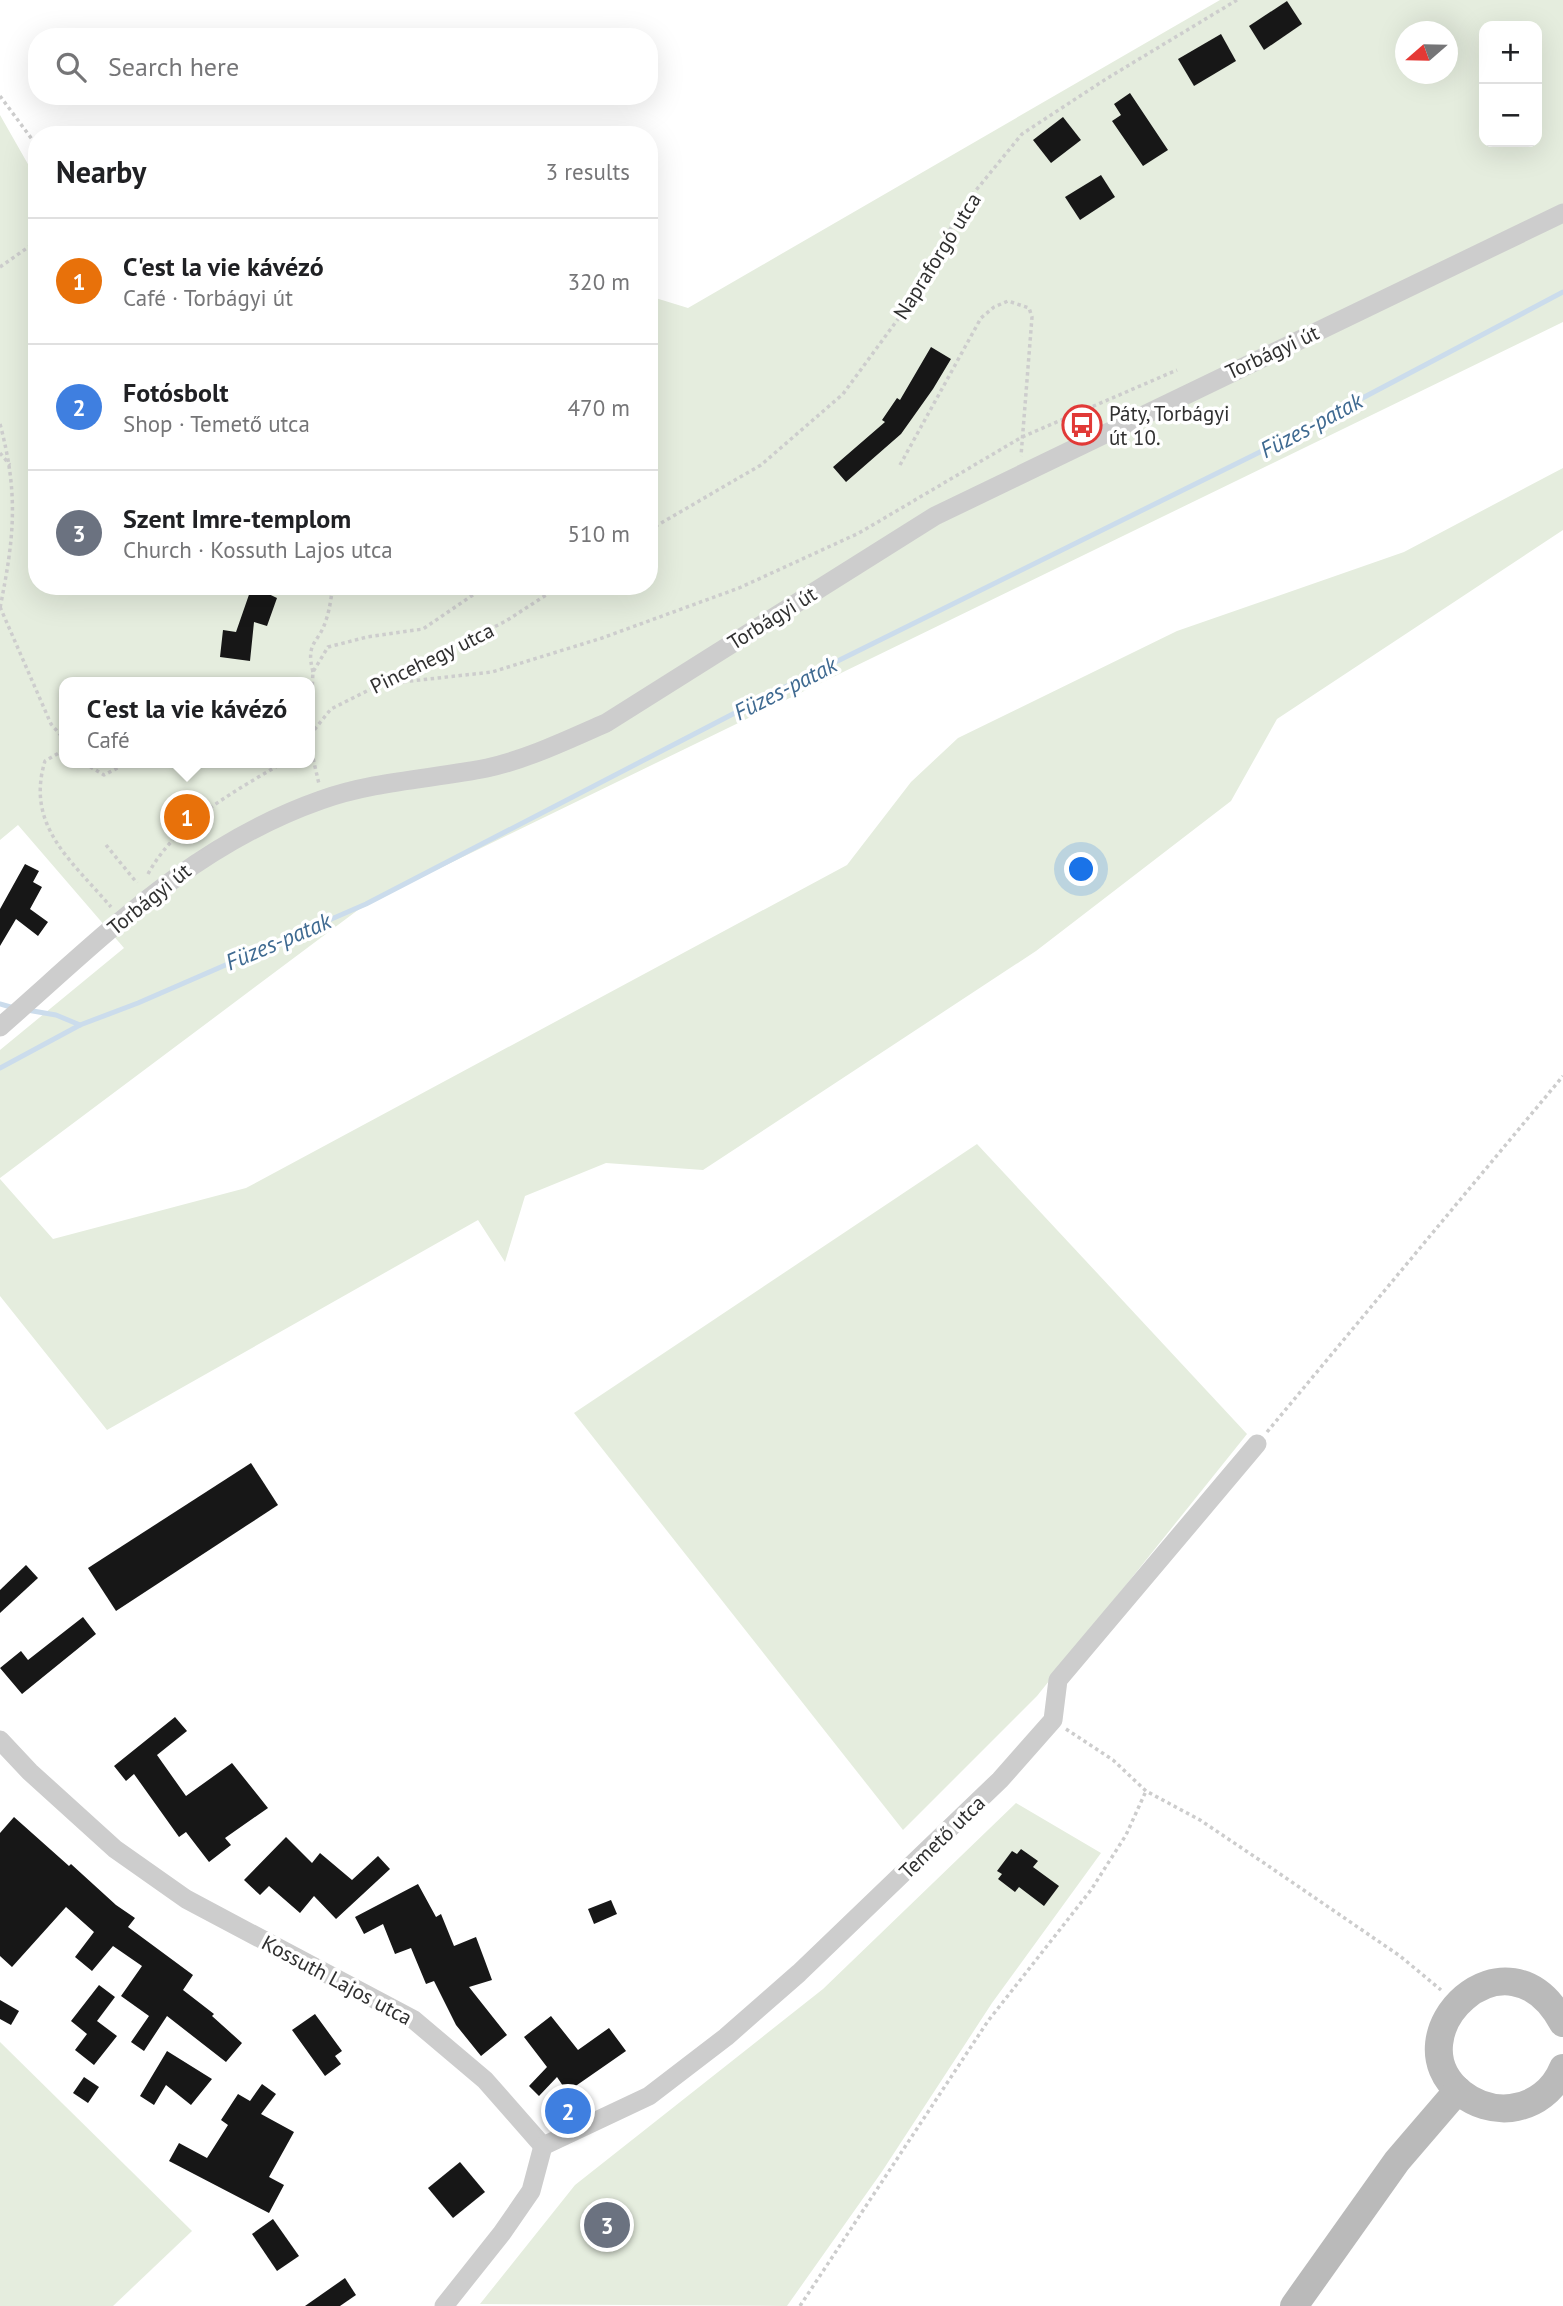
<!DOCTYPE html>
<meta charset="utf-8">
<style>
body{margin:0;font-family:"PT Sans",sans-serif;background:#f2f2f2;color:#202124}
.controls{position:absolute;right:21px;top:21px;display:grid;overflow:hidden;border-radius:14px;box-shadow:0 7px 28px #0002}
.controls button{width:63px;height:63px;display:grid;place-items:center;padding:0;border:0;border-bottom:2px solid #e0e0e0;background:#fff;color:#202124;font:35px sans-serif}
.compass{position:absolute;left:1395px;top:21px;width:63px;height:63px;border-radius:50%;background:#fff;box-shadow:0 7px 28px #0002;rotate:250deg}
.you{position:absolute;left:1082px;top:870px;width:24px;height:24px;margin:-18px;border:5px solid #fff;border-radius:50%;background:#1a73e8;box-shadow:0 0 0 10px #1a73e833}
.badge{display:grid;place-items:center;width:46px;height:46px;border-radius:50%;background:#e13937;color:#fff;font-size:23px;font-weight:700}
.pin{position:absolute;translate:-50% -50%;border:4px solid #fff;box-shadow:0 2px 7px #0006}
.popup{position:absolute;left:59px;top:677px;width:256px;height:91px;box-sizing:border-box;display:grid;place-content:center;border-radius:14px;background:#fff;filter:drop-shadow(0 2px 5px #0005);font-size:23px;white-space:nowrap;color:#757577}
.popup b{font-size:26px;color:#202124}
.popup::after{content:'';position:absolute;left:50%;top:100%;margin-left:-14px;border:14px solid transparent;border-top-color:#fff}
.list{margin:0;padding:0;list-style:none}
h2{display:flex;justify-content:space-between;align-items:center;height:91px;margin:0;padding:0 28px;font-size:30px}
h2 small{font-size:23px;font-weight:400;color:#757577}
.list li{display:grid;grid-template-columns:46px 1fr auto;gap:21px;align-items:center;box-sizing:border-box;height:126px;padding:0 28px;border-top:2px solid #e0e0e0}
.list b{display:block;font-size:26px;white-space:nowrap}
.list p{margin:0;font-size:23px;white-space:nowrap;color:#757577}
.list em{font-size:23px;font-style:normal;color:#757577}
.icon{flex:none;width:38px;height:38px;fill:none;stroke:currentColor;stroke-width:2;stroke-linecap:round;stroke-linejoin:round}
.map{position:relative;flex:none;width:1563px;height:2306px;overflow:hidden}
.search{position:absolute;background:#fff;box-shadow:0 7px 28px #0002;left:28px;top:28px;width:630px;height:77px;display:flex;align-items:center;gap:18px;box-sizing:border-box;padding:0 24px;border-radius:28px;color:#757577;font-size:26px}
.panel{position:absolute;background:#fff;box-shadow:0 7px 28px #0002;left:28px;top:126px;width:630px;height:469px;border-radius:28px}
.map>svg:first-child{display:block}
.green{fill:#e5edde;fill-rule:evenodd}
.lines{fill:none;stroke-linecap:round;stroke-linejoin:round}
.stream{stroke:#cbdcec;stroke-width:5}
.building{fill:#171717}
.path{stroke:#cdcdcd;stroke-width:3.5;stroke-dasharray:3.5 3.5;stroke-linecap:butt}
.street{stroke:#cdcdcd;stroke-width:19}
.secondary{stroke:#bababa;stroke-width:28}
.labels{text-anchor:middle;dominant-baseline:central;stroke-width:7;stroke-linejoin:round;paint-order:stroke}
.street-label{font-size:21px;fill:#303030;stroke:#fff}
.poi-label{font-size:21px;fill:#303030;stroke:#fff;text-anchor:start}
.water-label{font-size:23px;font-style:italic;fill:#3f6a91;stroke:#fff}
</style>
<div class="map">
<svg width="1563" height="2306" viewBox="0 0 1563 2306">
<rect width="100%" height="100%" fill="#fff"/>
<g class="green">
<path d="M1220,0H1563V322L366,904L0,1178V1050L124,948L18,825L0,840V115L37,180V586H649V296L688,308ZM1484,26H1537V142H1484ZM1406,32H1448V74H1406ZM64,682H310V763H64Z"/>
<polygon points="1563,468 1563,530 1277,719 1231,801 1036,951 703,1170 606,1163 525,1196 505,1262 478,1220 107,1430 0,1296 0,1179 53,1239 246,1188 847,865 911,782 958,738 1177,631 1404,552"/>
<polygon points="977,1144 1247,1434 1037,1696 903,1830 574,1413"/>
<polygon points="1016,1803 1101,1853 992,2003 881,2173 787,2306 480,2304 575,2185 823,1989"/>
<polygon points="0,2042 192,2231 113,2306 0,2306"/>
</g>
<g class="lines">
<g class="stream">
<polyline points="0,1004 14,1008"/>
<polyline points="27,1010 56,1015 80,1025"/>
<polyline points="0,1068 80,1025 138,1003 366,904 785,687 1268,448 1563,292"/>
</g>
</g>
<g class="building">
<polygon points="1287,1 1302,24 1264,50 1249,26"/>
<polygon points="1221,34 1236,61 1194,86 1178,59"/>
<polygon points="1130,93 1168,150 1143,166 1112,121 1121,115 1114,104"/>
<polygon points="1063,117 1081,140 1051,163 1033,140"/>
<polygon points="1101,175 1115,197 1080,220 1065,197"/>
<polygon points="931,347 951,359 933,389 901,434 846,482 833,467 885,422 882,420 897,398 900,400"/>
<polygon points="252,586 277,598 267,626 254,622 250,661 220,657 223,630 236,632"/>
<polygon points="25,864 39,871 33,882 42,887 30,909 48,922 38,936 16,919 0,946 0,909"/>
<polygon points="251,1463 278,1505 116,1611 88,1568"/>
<polygon points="26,1565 38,1578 0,1613 0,1590"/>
<polygon points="83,1617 96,1634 22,1694 0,1668 21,1651 28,1660"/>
<polygon points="175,1717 187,1731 157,1755 186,1796 232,1763 268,1808 225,1838 231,1845 209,1862 186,1832 179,1837 134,1774 126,1781 114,1766"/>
<polygon points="14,1817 69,1866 71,1864 116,1905 135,1918 128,1927 193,1975 183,1990 214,2014 212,2016 242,2043 226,2062 167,2016 144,2051 131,2042 149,2016 121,1996 142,1966 113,1946 92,1971 75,1957 94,1932 66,1907 12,1967 0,1956 0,1833"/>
<polygon points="286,1837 312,1863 320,1853 352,1880 378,1856 390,1869 336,1919 314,1896 300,1913 269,1886 260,1895 244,1880"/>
<polygon points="1021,1849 1038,1861 1033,1867 1059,1886 1044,1906 1019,1887 1015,1892 998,1879 1002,1874 997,1871 1012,1851 1017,1854"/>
<polygon points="418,1884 436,1917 441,1914 454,1946 476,1937 485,1961 492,1980 469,1987 507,2035 481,2056 456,2025 434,1981 426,1984 411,1948 395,1954 383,1924 364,1934 355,1917"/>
<polygon points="611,1900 617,1914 594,1924 588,1909"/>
<polygon points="99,1985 115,1997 97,2021 117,2036 94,2065 75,2050 87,2034 71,2021"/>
<polygon points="0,2000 19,2011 11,2025 0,2019"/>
<polygon points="315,2014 342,2051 335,2056 341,2064 325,2076 292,2030"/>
<polygon points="551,2016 578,2050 609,2028 626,2051 567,2092 557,2077 539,2096 529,2086 547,2067 524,2037"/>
<polygon points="167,2051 212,2079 191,2105 166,2085 154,2105 140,2096"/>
<polygon points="84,2077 99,2087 88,2103 73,2093"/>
<polygon points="262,2084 276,2094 261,2114 294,2132 269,2177 284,2185 269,2213 169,2161 179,2143 207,2158 228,2125 221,2120 238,2094 250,2101"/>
<polygon points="460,2162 485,2192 453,2218 428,2188"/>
<polygon points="595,2203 604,2212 608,2208 625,2226 622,2229 626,2233 621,2243 611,2247 607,2242 604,2245 588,2227 592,2223 583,2213"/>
<polygon points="273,2219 299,2256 277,2271 252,2234"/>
<polygon points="345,2278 356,2295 340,2306 305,2306"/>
</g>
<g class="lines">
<g class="path">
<polyline points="0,96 37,146"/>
<polyline points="0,267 37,241"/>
<path d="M0,424C19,495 14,538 0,608"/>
<polyline points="0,453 10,465"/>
<polyline points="900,465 981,318 994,307 1008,301 1029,308 1032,317 1021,456"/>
<polyline points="649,530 761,465 843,394 923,285 959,211 1022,134 1106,79 1237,0"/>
<polyline points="0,607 51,724 64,739"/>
<path d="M313,672C305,641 319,644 326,620C330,609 331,597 333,586"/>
<polyline points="375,685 492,672 602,638 739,588 859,533 1022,437 1177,370"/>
<polyline points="310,727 313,672 328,647 367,637 423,629 486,586"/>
<polyline points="310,735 331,709 506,621 560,586"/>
<polyline points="310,745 319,784"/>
<path d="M64,750L45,761C25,826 72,861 111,907"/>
<polyline points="84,763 104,775 127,763"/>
<polyline points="106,845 137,883"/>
<path d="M148,874C176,822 234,792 282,763"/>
<polyline points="1267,1432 1563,1076"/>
<polyline points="1066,1729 1113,1760 1146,1791 1200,1820 1264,1863 1400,1956 1441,1990"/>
<polyline points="800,2306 988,2021 1091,1890 1126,1835 1146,1791"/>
</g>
<g class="street">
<path d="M0,1027C102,938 190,846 321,800C374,781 432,779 487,768C528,759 567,740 606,723L935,516L1563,213"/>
<polyline points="0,1740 30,1772 115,1849 186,1899 414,2020 485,2080 543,2146"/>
<polyline points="543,2146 649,2096 726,2037 799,1973 1000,1780 1053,1720 1058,1680 1257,1444"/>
<polyline points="444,2306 502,2233 531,2191 543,2146"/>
</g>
<g class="secondary">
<path d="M1563,2023C1507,1919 1390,2036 1461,2093C1475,2104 1493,2110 1511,2108C1535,2105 1554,2090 1563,2068"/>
<polyline points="1294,2306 1397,2161 1458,2090"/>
</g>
</g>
<defs>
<g id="bus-ring" transform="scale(2.0125)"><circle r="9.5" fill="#fff" stroke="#e13937" stroke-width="1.5"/><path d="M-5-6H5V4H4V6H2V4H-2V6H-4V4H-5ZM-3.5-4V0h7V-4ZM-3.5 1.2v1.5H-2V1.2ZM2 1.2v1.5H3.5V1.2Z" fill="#e13937"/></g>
</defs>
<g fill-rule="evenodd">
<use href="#bus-ring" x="1082" y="425"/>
</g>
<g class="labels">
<g class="street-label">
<text transform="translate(937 256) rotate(-58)">Napraforgó utca</text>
<text transform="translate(1272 352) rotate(-25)">Torbágyi út</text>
<text transform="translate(772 618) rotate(-32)">Torbágyi út</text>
<text transform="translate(432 658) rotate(-26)">Pincehegy utca</text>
<text transform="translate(149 899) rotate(-39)">Torbágyi út</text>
<text transform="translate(942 1837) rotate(-44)">Temető utca</text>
<text transform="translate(337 1980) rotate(28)">Kossuth Lajos utca</text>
</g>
<g class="poi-label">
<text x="1109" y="413">Páty, Torbágyi<tspan x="1109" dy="24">út 10.</tspan></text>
</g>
<g class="water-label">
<text transform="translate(1311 425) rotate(-28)">Füzes-patak</text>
<text transform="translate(785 688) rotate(-27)">Füzes-patak</text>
<text transform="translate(278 941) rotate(-23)">Füzes-patak</text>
</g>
</g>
</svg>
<div class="controls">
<button>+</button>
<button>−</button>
</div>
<svg class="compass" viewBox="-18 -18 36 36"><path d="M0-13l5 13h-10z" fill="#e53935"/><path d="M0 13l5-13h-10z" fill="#757577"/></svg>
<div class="you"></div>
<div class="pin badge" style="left:187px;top:817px;background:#e8710a">1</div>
<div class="popup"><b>C'est la vie kávézó</b>Café</div>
<div class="pin badge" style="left:568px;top:2111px;background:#3f7fe0">2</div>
<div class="pin badge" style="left:607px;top:2225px;background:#6b7280">3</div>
<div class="search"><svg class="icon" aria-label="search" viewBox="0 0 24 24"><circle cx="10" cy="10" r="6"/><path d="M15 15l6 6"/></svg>Search here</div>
<section class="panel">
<h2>Nearby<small>3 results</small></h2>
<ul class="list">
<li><span class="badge" style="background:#e8710a">1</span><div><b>C'est la vie kávézó</b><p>Café · Torbágyi út</p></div><em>320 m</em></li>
<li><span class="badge" style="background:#3f7fe0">2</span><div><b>Fotósbolt</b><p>Shop · Temető utca</p></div><em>470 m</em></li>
<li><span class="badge" style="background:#6b7280">3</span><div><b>Szent Imre-templom</b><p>Church · Kossuth Lajos utca</p></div><em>510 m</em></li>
</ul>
</section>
</div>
